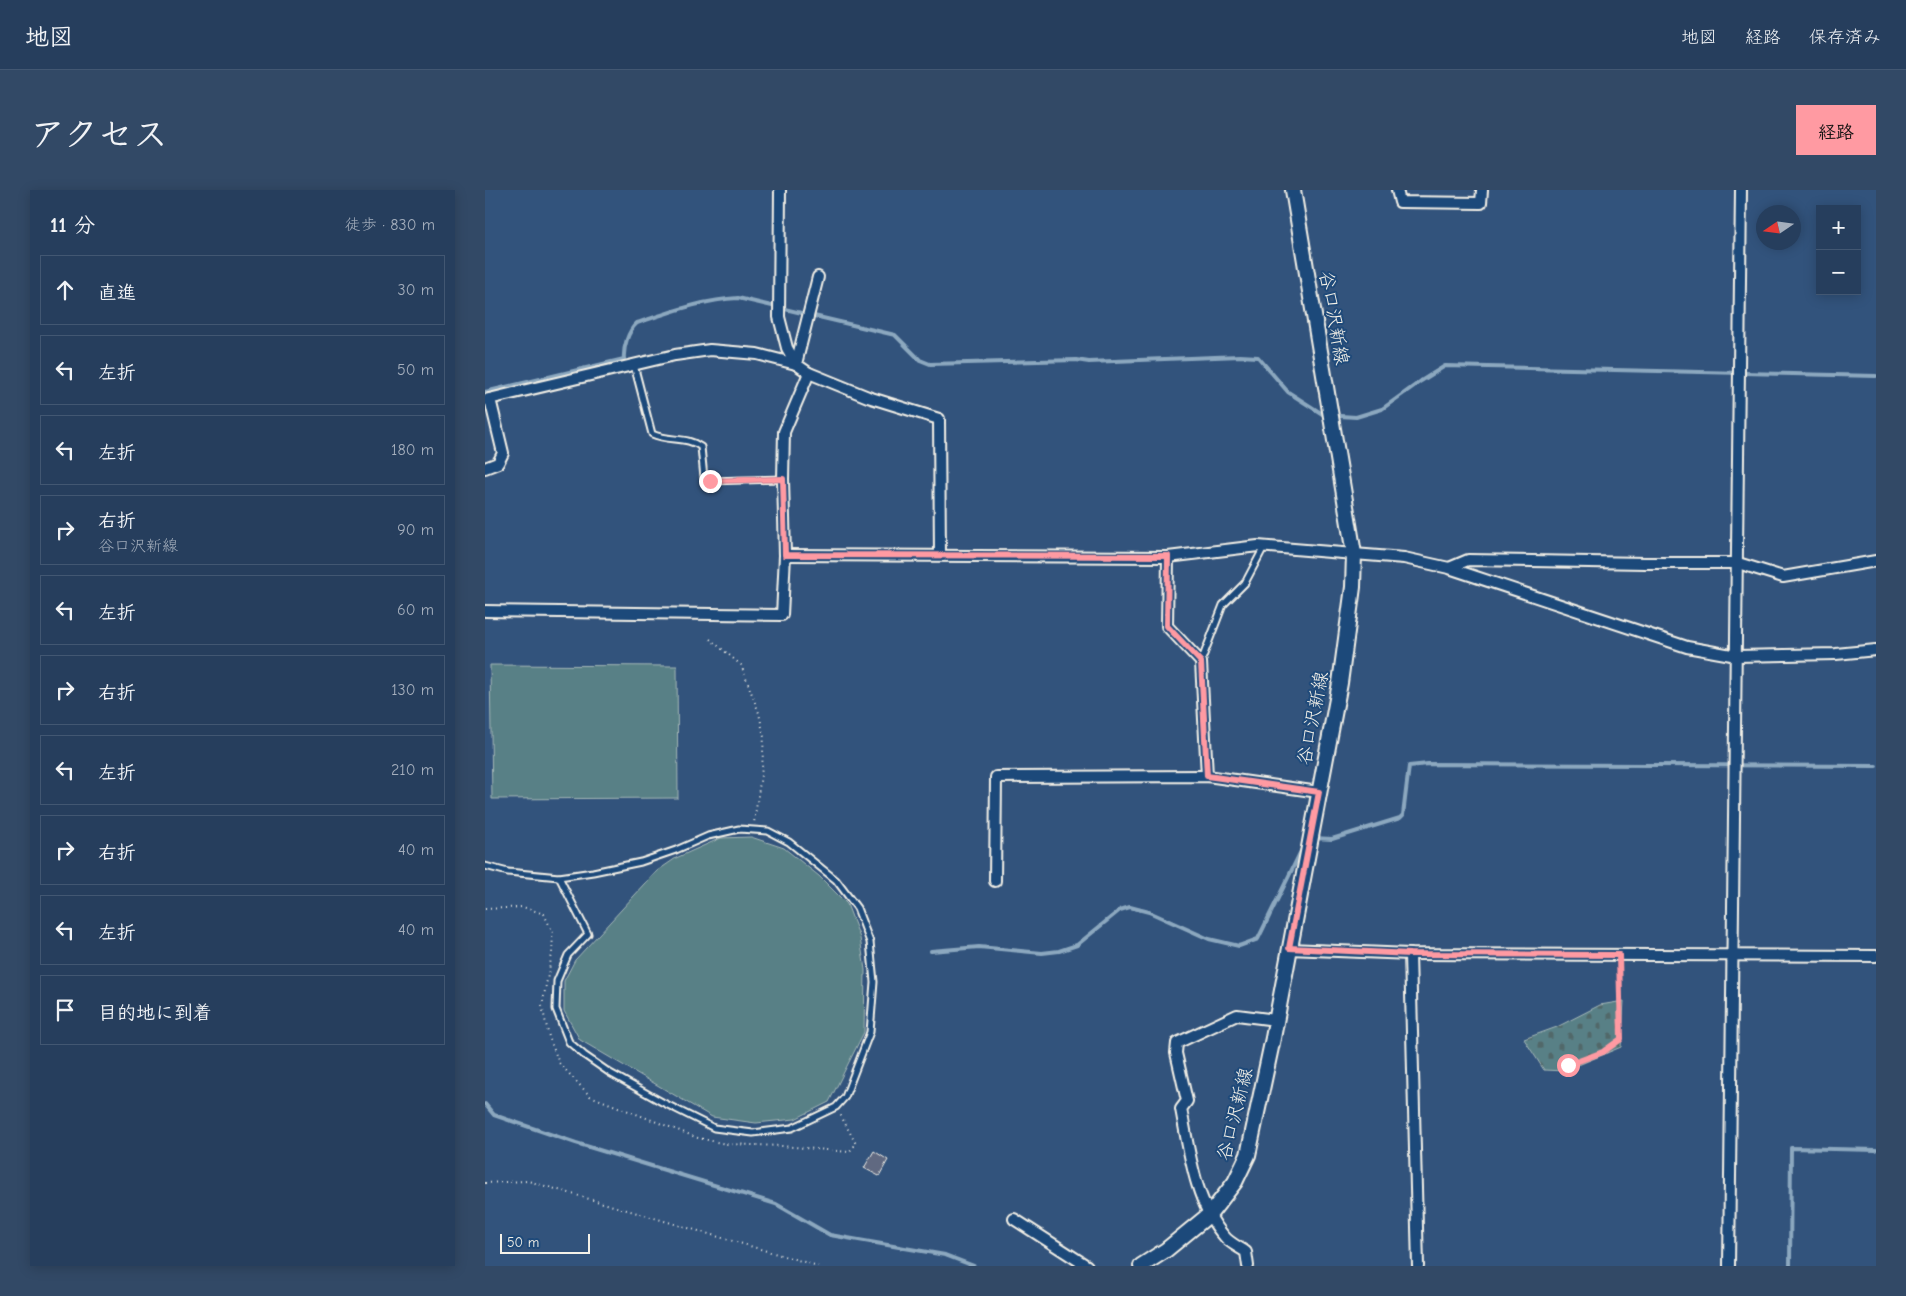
<!DOCTYPE html>
<html lang="ja">
<meta charset="utf-8">
<style>
body{margin:0;font-family:"Comic Neue","Klee One",sans-serif;background:#324966;color:#f1f3f6}
.controls{position:absolute;right:15px;top:15px;display:grid;overflow:hidden;border-radius:0px;box-shadow:0 2px 12px #0003}
.controls button{width:45px;height:45px;display:grid;place-items:center;padding:0;border:0;border-bottom:1px solid #425772;background:#263e5d;color:#f1f3f6;font:25px sans-serif}
.compass{position:absolute;left:1271px;top:15px;width:45px;height:45px;border-radius:50%;background:#263e5d;box-shadow:0 2px 12px #0003;rotate:257deg}
.scale{position:absolute;left:15px;bottom:12px;width:90px;box-sizing:border-box;padding-left:5px;border:2px solid #f4f1e8;border-top:0;font-size:14px;line-height:18px;white-space:nowrap;color:#f4f1e8;-webkit-text-stroke:4px #1f4a7a;paint-order:stroke}
.stop{position:absolute;width:15px;height:15px;margin:-11px;border:4px solid #ff9aa2;border-radius:50%;background:#fff}
.stop.end{background:#ff9aa2;border-color:#fff;box-shadow:0 1px 5px #0008}
.list{margin:0;padding:0;list-style:none}
h2{display:flex;justify-content:space-between;align-items:center;height:65px;margin:0;padding:0 20px;font-size:21px}
h2 small{font-size:16px;font-weight:400;color:#a4aebc}
.list li{display:grid;grid-template-columns:32px 1fr auto;gap:15px;align-items:center;box-sizing:border-box;height:70px;margin:0 10px 10px;padding:0 10px;border:1px solid #425772;border-radius:0px}
.list b{display:block;font-size:19px;white-space:nowrap}
.list p{margin:0;font-size:16px;white-space:nowrap;color:#a4aebc}
.list em{font-size:16px;font-style:normal;color:#a4aebc}
.icon{flex:none;width:28px;height:28px;fill:none;stroke:currentColor;stroke-width:2;stroke-linecap:round;stroke-linejoin:round}
.map{position:relative;flex:none;width:1391px;height:1076px;overflow:hidden;border-radius:0px}
header{display:flex;align-items:center;gap:30px;box-sizing:border-box;height:70px;padding:0 25px;background:#263e5d;border-bottom:1px solid #425772}
header strong{font-size:24px}
nav{display:flex;gap:28px;margin-inline-start:auto;font-size:18px}
.intro{display:flex;align-items:center;justify-content:space-between;box-sizing:border-box;height:120px;padding:0 30px}
h1{margin:0;font-size:35px}
.button{padding:12px 22px;border-radius:0px;background:#ff9aa2;color:#111;font-size:18px;font-weight:700}
main{display:flex;gap:30px;padding:0 30px}
aside{flex:1;background:#263e5d;border-radius:0px;box-shadow:0 2px 12px #0003}
.map>svg:first-child{display:block}
.cemetery{fill:url(#cemetery-stones);stroke:#a6b8b7}
.pitch{fill:#588086;stroke:#a6b8b7}
.lines{fill:none;stroke-linecap:round;stroke-linejoin:round}
.stream{stroke:#8ca8bf;stroke-width:4}
.building{fill:#606981;stroke:#f4f1e8}
.lane-casing{stroke:#f4f1e8;stroke-width:9}
.street-casing{stroke:#f4f1e8;stroke-width:14}
.secondary-casing{stroke:#f4f1e8;stroke-width:18}
.path{stroke:#f4f1e8;stroke-width:2;stroke-dasharray:1 4;stroke-linecap:butt}
.lane{stroke:#1f4a7a;stroke-width:5}
.street{stroke:#1f4a7a;stroke-width:10}
.secondary{stroke:#1f4a7a;stroke-width:14}
.route{stroke:#ff9aa2;stroke-width:6}
.labels{text-anchor:middle;dominant-baseline:central;stroke-width:4;stroke-linejoin:round;paint-order:stroke}
.street-label{font-size:19px;fill:#f4f1e8;stroke:#1f4a7a}
</style>
<header>
<strong>地図</strong>
<nav><a>地図</a><a>経路</a><a>保存済み</a></nav>
</header>
<div class="intro"><h1>アクセス</h1><a class="button">経路</a></div>
<main>
<aside>
<h2>11 分<small>徒歩 · 830 m</small></h2>
<ul class="list">
<li><svg class="icon" aria-label="ahead" viewBox="0 0 24 24"><path d="M12 20V5M6 11l6-6 6 6"/></svg><div><b>直進</b></div><em>30 m</em></li>
<li><svg class="icon" aria-label="left" viewBox="0 0 24 24"><path d="M17 20v-9H6M10 6l-5 5 5 5"/></svg><div><b>左折</b></div><em>50 m</em></li>
<li><svg class="icon" aria-label="left" viewBox="0 0 24 24"><path d="M17 20v-9H6M10 6l-5 5 5 5"/></svg><div><b>左折</b></div><em>180 m</em></li>
<li><svg class="icon" aria-label="right" viewBox="0 0 24 24"><path d="M7 20v-9h11M14 6l5 5-5 5"/></svg><div><b>右折</b><p>谷口沢新線</p></div><em>90 m</em></li>
<li><svg class="icon" aria-label="left" viewBox="0 0 24 24"><path d="M17 20v-9H6M10 6l-5 5 5 5"/></svg><div><b>左折</b></div><em>60 m</em></li>
<li><svg class="icon" aria-label="right" viewBox="0 0 24 24"><path d="M7 20v-9h11M14 6l5 5-5 5"/></svg><div><b>右折</b></div><em>130 m</em></li>
<li><svg class="icon" aria-label="left" viewBox="0 0 24 24"><path d="M17 20v-9H6M10 6l-5 5 5 5"/></svg><div><b>左折</b></div><em>210 m</em></li>
<li><svg class="icon" aria-label="right" viewBox="0 0 24 24"><path d="M7 20v-9h11M14 6l5 5-5 5"/></svg><div><b>右折</b></div><em>40 m</em></li>
<li><svg class="icon" aria-label="left" viewBox="0 0 24 24"><path d="M17 20v-9H6M10 6l-5 5 5 5"/></svg><div><b>左折</b></div><em>40 m</em></li>
<li><svg class="icon" aria-label="arrive" viewBox="0 0 24 24"><path d="M6 21V4h12l-3 4 3 4H6"/></svg><div><b>目的地に到着</b></div></li>
</ul>
</aside>
<div class="map">
<svg width="1391" height="1076" viewBox="0 0 1391 1076">
<defs>
<pattern id="cemetery-stones" width="16" height="16" patternUnits="userSpaceOnUse" patternTransform="scale(1.25)"><rect width="16" height="16" fill="#588086"/><path d="M2 7V4a2 2 0 0 1 4 0v3zM10 15v-3a2 2 0 0 1 4 0v3z" fill="#516769"/></pattern>
</defs>
<rect width="100%" height="100%" fill="#32537c"/>
<filter id="ink" filterUnits="userSpaceOnUse"><feTurbulence type="fractalNoise" baseFrequency=".02" numOctaves="2"/><feDisplacementMap in="SourceGraphic" scale="10" xChannelSelector="R" yChannelSelector="G"/><feConvolveMatrix kernelMatrix="1 2 1 2 8 2 1 2 1" color-interpolation-filters="sRGB"/></filter>
<g filter="url(#ink)">
<polygon class="cemetery" points="1139,811 1136,857 1079,881 1059,880 1039,849 1072,837 1115,815"/>
<g class="pitch">
<polygon points="5,475 192,476 193,608 7,609"/>
<polygon points="266,647 299,658 334,686 362,714 375,748 380,780 379,842 344,912 310,929 271,933 227,927 95,850 79,821 79,791 90,770 172,681 191,668 236,648"/>
</g>
<g class="lines">
<g class="stream">
<path d="M0,202L139,169C138,158 143,141 152,133C186,122 217,110 253,108L410,145L435,170L445,174L591,170L604,172L755,166L773,167L803,202L839,225L871,227L897,219L936,191L960,176L1391,186"/>
<polyline points="828,648 847,649 915,628 918,625 924,576 943,574 1391,576"/>
<polyline points="446,761 494,757 557,763 574,761 592,755 635,720 645,717 664,722 724,749 754,756 773,749 819,655"/>
<polyline points="0,914 9,925 91,953 291,1014 345,1045 460,1065 489,1076"/>
<polyline points="1305,1076 1306,958 1391,960"/>
</g>
</g>
<polygon class="building" points="389,961 403,970 394,986 379,978"/>
<g class="lines">
<g class="lane-casing">
<g id="lane">
<path d="M149,175L167,244C184,252 202,246 216,257L219,288L225,291L298,289"/>
<polyline points="716,472 738,415 760,393 779,357"/>
<polygon points="254,639 283,641 304,652 351,690 372,718 385,752 389,792 385,842 360,907 351,917 307,938 268,943 229,938 177,912 125,883 99,865 84,852 71,819 72,791 83,765 103,744 74,687 108,682 156,672 191,660 223,646"/>
<polyline points="0,676 23,682 74,687"/>
</g>
</g>
<g class="street-casing">
<g id="street">
<polyline points="295,0 294,127 302,158 311,174"/>
<polyline points="912,0 915,12 996,13 997,0"/>
<polyline points="311,174 333,87"/>
<polyline points="0,210 190,165 225,160 272,164 311,174 324,183 383,207 454,229 455,365"/>
<polyline points="0,278 13,273 18,263 5,209"/>
<polyline points="300,365 683,367 773,356 869,364 919,368 964,378 1202,457 1252,466 1351,464 1391,460"/>
<polyline points="683,367 682,436 716,472 722,586"/>
<polyline points="964,378 983,370 1160,373 1253,373 1298,387 1391,371"/>
<polyline points="0,421 297,425 300,365 298,289 299,242 324,183"/>
<polyline points="510,691 511,587 722,586 834,602"/>
<polyline points="804,759 925,764 1391,766"/>
<polyline points="925,764 933,1076"/>
<polyline points="529,1029 602,1076"/>
<path d="M763,1076L761,1062C754,1057 744,1053 739,1046C710,1013 704,960 696,919L702,911L691,863L692,853L752,825L791,830"/>
<polyline points="1244,1076 1256,0"/>
</g>
</g>
<g class="secondary-casing">
<polyline id="secondary" points="656,1076 681,1060 725,1024 750,992 763,965 788,848 855,493 868,397 869,364 808,0"/>
</g>
<g class="path">
<polyline points="225,449 256,475 274,523 279,547 277,578 269,633"/>
<polyline points="0,719 38,717 59,724 68,743 67,764 57,816 64,847 74,873 105,906 213,948 241,954 297,956 364,962 371,954 355,924"/>
<polyline points="1083,875 1118,861 1136,849 1135,775"/>
<polyline points="0,993 43,991 333,1076"/>
</g>
<use href="#lane" class="lane"/>
<use href="#street" class="street"/>
<use href="#secondary" class="secondary"/>
</g>
</g>
<g class="lines" filter="url(#ink)">
<polyline class="route" points="225,291 298,289 300,365 683,366 682,436 716,472 722,586 834,602 804,758 925,764 1134,765 1136,849 1118,862 1083,875"/>
</g>
<g class="labels">
<g class="street-label">
<text transform="translate(849 128) rotate(80)">谷口沢新線</text>
<text transform="translate(828 528) rotate(-79)">谷口沢新線</text>
<text transform="translate(750 924) rotate(-76)">谷口沢新線</text>
</g>
</g>
</svg>
<div class="controls">
<button>+</button>
<button>−</button>
</div>
<svg class="compass" viewBox="-18 -18 36 36"><path d="M0-13l5 13h-10z" fill="#e53935"/><path d="M0 13l5-13h-10z" fill="#a4aebc"/></svg>
<div class="scale">50 m</div>
<div class="stop" style="left:1083px;top:875px"></div>
<div class="stop end" style="left:225px;top:291px"></div>
</div>
</main>
